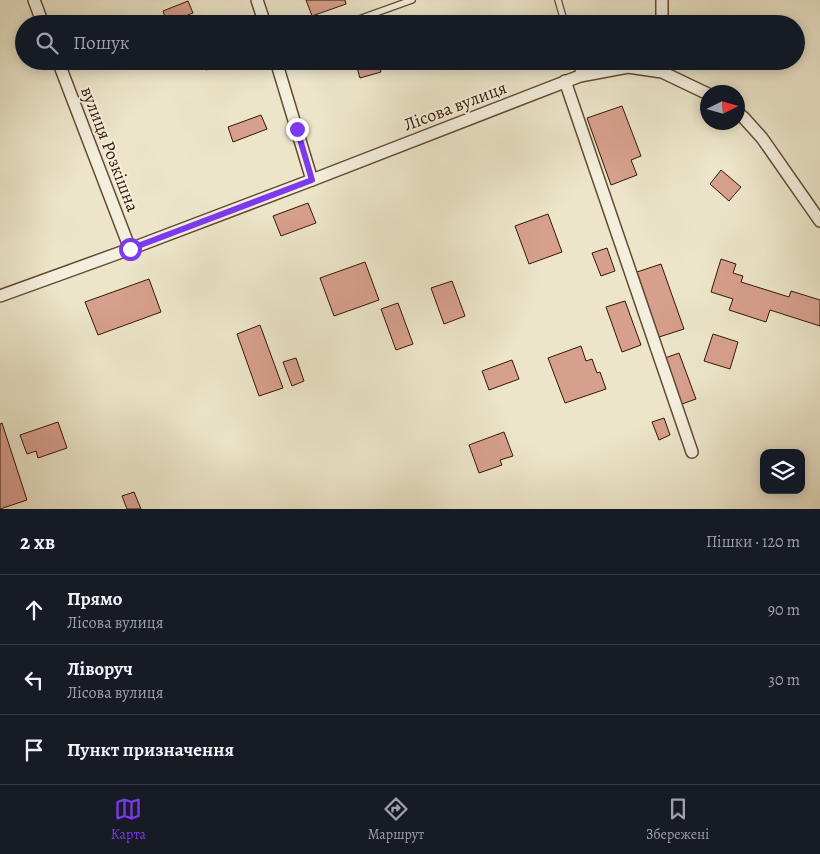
<!DOCTYPE html>
<html lang="uk">
<meta charset="utf-8">
<style>
body{margin:0;font-family:Alegreya,serif;background:#20242c;color:#f1f3f6}
.controls{position:absolute;right:15px;bottom:15px;display:grid;overflow:hidden;border-radius:10px;box-shadow:0 2px 12px #0003}
.controls button{width:45px;height:45px;display:grid;place-items:center;padding:0;border:0;border-bottom:1px solid #363941;background:#171b24;color:#f1f3f6;font:25px sans-serif}
.compass{position:absolute;left:700px;top:85px;width:45px;height:45px;border-radius:50%;background:#171b24;box-shadow:0 2px 12px #0003;rotate:85deg}
.stop{position:absolute;width:15px;height:15px;margin:-11px;border:4px solid #7c3aed;border-radius:50%;background:#fff}
.stop.end{background:#7c3aed;border-color:#fff;box-shadow:0 1px 5px #0008}
.list{margin:0;padding:0;list-style:none}
h2{display:flex;justify-content:space-between;align-items:center;height:65px;margin:0;padding:0 20px;font-size:21px}
h2 small{font-size:16px;font-weight:400;color:#9ea1a6}
.list li{display:grid;grid-template-columns:32px 1fr auto;gap:15px;align-items:center;box-sizing:border-box;height:70px;padding:0 20px;border-top:1px solid #363941}
.list b{display:block;font-size:19px;white-space:nowrap}
.list p{margin:0;font-size:16px;white-space:nowrap;color:#9ea1a6}
.list em{font-size:16px;font-style:normal;color:#9ea1a6}
.icon{flex:none;width:28px;height:28px;fill:none;stroke:currentColor;stroke-width:2;stroke-linecap:round;stroke-linejoin:round}
.map{position:relative;flex:none;width:820px;height:509px;overflow:hidden}
.search{position:absolute;background:#171b24;box-shadow:0 2px 12px #0003;left:15px;right:15px;top:15px;height:55px;display:flex;align-items:center;gap:12px;box-sizing:border-box;padding:0 18px;border-radius:28px;color:#9ea1a6;font-size:19px}
.sheet{height:275px;background:#171b24}
nav{display:flex;justify-content:space-around;align-items:center;box-sizing:border-box;height:70px;border-top:1px solid #363941;background:#171b24;font-size:14px;color:#9ea1a6}
nav a{display:grid;justify-items:center;gap:2px}
nav .on{color:#7c3aed}
.map>svg:first-child{display:block}
.building{fill:#d79f8d;stroke:#351800}
.lines{fill:none;stroke-linecap:round;stroke-linejoin:round}
.service-casing{stroke:#634b32;stroke-width:8}
.minor-casing{stroke:#634b32;stroke-width:14}
.service{stroke:#f3eedd;stroke-width:5.5}
.minor{stroke:#f3eedd;stroke-width:11}
.route{stroke:#7c3aed;stroke-width:6}
.labels{text-anchor:middle;dominant-baseline:central;stroke-width:4;stroke-linejoin:round;paint-order:stroke}
.street-label{font-size:18px;fill:#351800;stroke:#f3eedd}
</style>
<div class="map">
<svg width="820" height="509" viewBox="0 0 820 509">
<rect width="100%" height="100%" fill="#ece5ca"/>
<filter id="stains"><feTurbulence type="fractalNoise" baseFrequency=".004" numOctaves="4"/><feColorMatrix values="0 0 0 0 .2 0 0 0 0 .09 0 0 0 0 .02 0 0 0 .5 -.17"/></filter>
<radialGradient id="worn" r=".72"><stop offset=".6" stop-color="#630" stop-opacity="0"/><stop offset="1" stop-color="#630" stop-opacity=".3"/></radialGradient>
<g class="building">
<polygon points="306,0 345,0 346,4 312,16"/>
<polygon points="188,1 193,13 167,23 163,11"/>
<polygon points="719,17 757,18 756,24 719,24"/>
<polygon points="203,61 230,61 206,70"/>
<polygon points="355,61 378,61 381,72 360,78"/>
<polygon points="622,106 641,156 631,160 637,175 611,185 587,118"/>
<polygon points="261,115 267,129 233,142 228,127"/>
<polygon points="721,170 741,187 729,201 710,184"/>
<polygon points="308,203 316,223 281,236 273,216"/>
<polygon points="548,214 562,252 529,264 515,226"/>
<polygon points="607,248 615,271 601,276 592,253"/>
<polygon points="721,259 736,264 733,273 743,276 741,282 789,297 791,291 820,300 820,326 770,310 766,322 729,310 733,299 711,292"/>
<polygon points="365,262 379,300 334,316 320,278"/>
<polygon points="661,264 684,329 659,337 637,272"/>
<polygon points="149,279 161,312 98,335 85,302"/>
<polygon points="452,281 465,316 444,324 431,288"/>
<polygon points="625,301 641,345 622,352 606,307"/>
<polygon points="398,303 413,344 396,350 381,309"/>
<polygon points="260,325 283,388 259,396 237,334"/>
<polygon points="713,334 738,342 730,369 704,361"/>
<polygon points="581,346 586,361 592,359 597,373 600,372 606,389 565,403 548,358"/>
<polygon points="679,353 696,399 682,404 665,358"/>
<polygon points="296,358 304,381 292,386 283,362"/>
<polygon points="512,360 519,379 489,390 482,371"/>
<polygon points="664,418 670,435 659,440 652,422"/>
<polygon points="58,422 67,448 38,458 36,451 27,454 20,435"/>
<polygon points="2,423 27,500 0,509 0,424"/>
<polygon points="504,432 513,456 500,460 502,465 479,473 469,445"/>
<polygon points="134,492 141,509 127,509 122,496"/>
</g>
<g class="lines">
<g class="service-casing">
<g id="service">
<polyline points="558,0 565,24"/>
<polyline points="345,24 412,0"/>
<polyline points="576,61 580,76"/>
</g>
</g>
<g class="minor-casing">
<g id="minor">
<polyline points="34,0 43,24"/>
<polyline points="257,0 265,24"/>
<polyline points="662,24 662,0"/>
<polyline points="58,61 130,249"/>
<polyline points="276,61 312,180"/>
<polyline points="565,81 692,452"/>
<polyline points="738,113 744,118 762,138 820,221"/>
<polyline points="0,296 130,249 312,180 580,76 628,67 662,72 708,94"/>
</g>
</g>
<use href="#service" class="service"/>
<use href="#minor" class="minor"/>
</g>
<g class="lines">
<polyline class="route" points="130,249 312,180 297,129"/>
</g>
<g class="labels">
<g class="street-label">
<text transform="translate(455 106) rotate(-21)">Лісова вулиця</text>
<text transform="translate(110 149) rotate(69)">вулиця Розкішна</text>
</g>
</g>
<rect width="100%" height="100%" filter="url(#stains)"/>
<rect width="100%" height="100%" fill="url(#worn)"/>
</svg>
<div class="controls">
<button><svg class="icon" aria-label="layers" viewBox="0 0 24 24"><path d="M12 4l9 5-9 5-9-5zM3 14l9 5 9-5"/></svg></button>
</div>
<svg class="compass" viewBox="-18 -18 36 36"><path d="M0-13l5 13h-10z" fill="#e53935"/><path d="M0 13l5-13h-10z" fill="#9ea1a6"/></svg>
<div class="stop" style="left:130px;top:249px"></div>
<div class="stop end" style="left:297px;top:129px"></div>
<div class="search"><svg class="icon" aria-label="search" viewBox="0 0 24 24"><circle cx="10" cy="10" r="6"/><path d="M15 15l6 6"/></svg>Пошук</div>
</div>
<section class="sheet">
<h2>2 хв<small>Пішки · 120 m</small></h2>
<ul class="list">
<li><svg class="icon" aria-label="ahead" viewBox="0 0 24 24"><path d="M12 20V5M6 11l6-6 6 6"/></svg><div><b>Прямо</b><p>Лісова вулиця</p></div><em>90 m</em></li>
<li><svg class="icon" aria-label="left" viewBox="0 0 24 24"><path d="M17 20v-9H6M10 6l-5 5 5 5"/></svg><div><b>Ліворуч</b><p>Лісова вулиця</p></div><em>30 m</em></li>
<li><svg class="icon" aria-label="arrive" viewBox="0 0 24 24"><path d="M6 21V4h12l-3 4 3 4H6"/></svg><div><b>Пункт призначення</b></div></li>
</ul>
</section>
<nav>
<a class="on"><svg class="icon" aria-label="map" viewBox="0 0 24 24"><path d="M3 6l6-2 6 2 6-2v14l-6 2-6-2-6 2zM9 4v14M15 6v14"/></svg>Карта</a>
<a><svg class="icon" aria-label="directions" viewBox="0 0 24 24"><path d="M12 3l9 9-9 9-9-9zM9 14v-3h6M13 9l2 2-2 2"/></svg>Маршрут</a>
<a><svg class="icon" aria-label="saved" viewBox="0 0 24 24"><path d="M7 4h10v16l-5-4-5 4z"/></svg>Збережені</a>
</nav>
